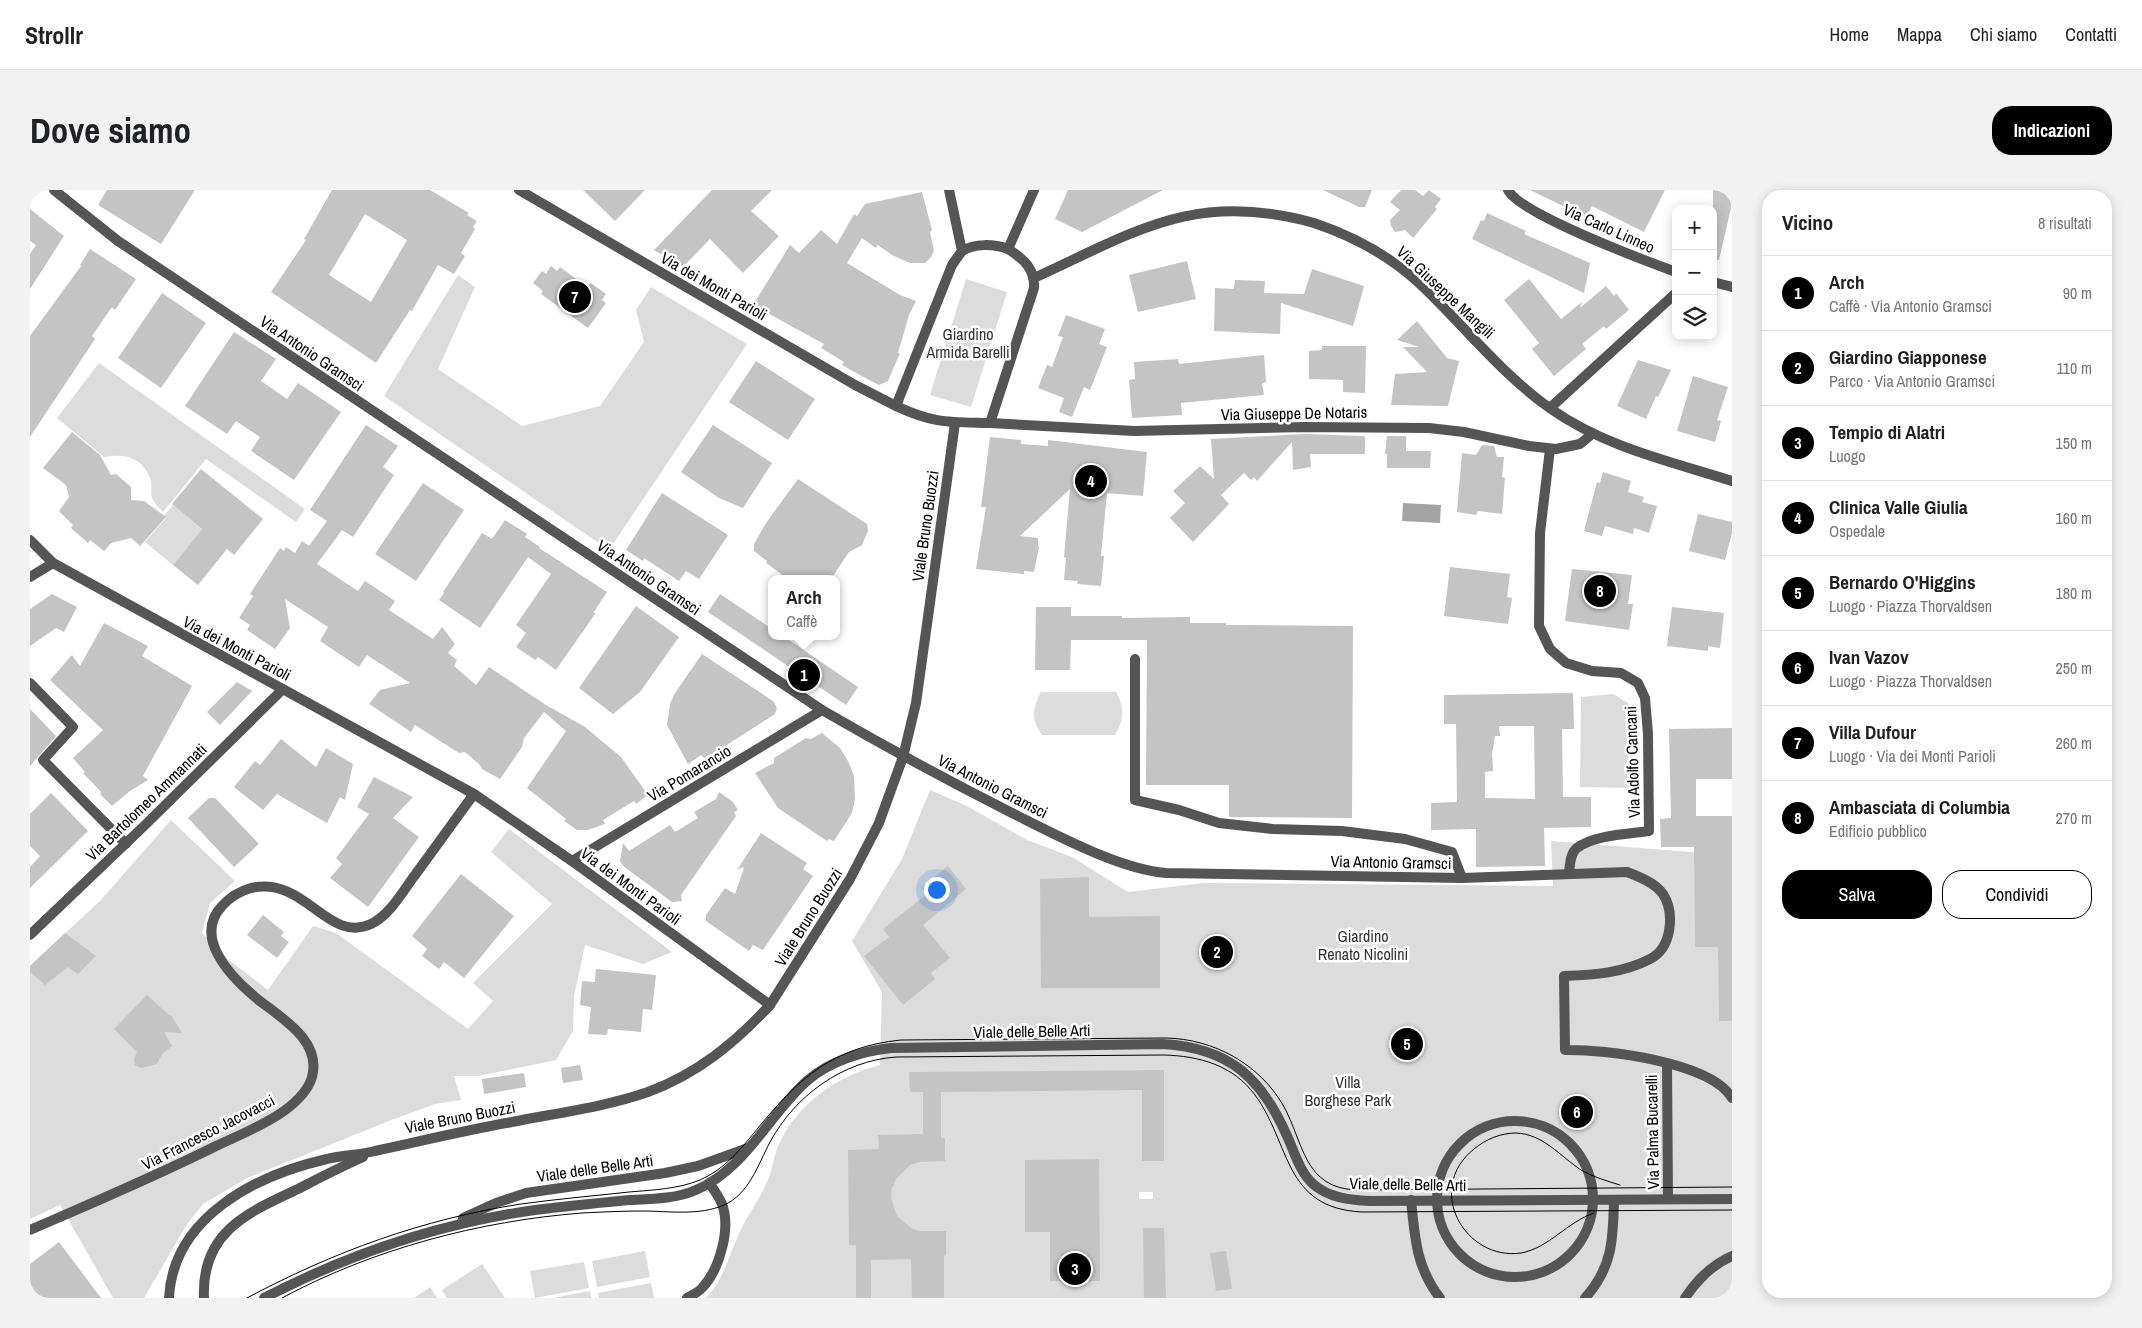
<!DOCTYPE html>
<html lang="it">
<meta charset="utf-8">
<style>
body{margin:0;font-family:"Archivo Narrow",sans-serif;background:#f2f2f2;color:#202124}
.controls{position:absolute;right:15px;top:15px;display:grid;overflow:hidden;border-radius:10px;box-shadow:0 2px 12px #0003}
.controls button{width:45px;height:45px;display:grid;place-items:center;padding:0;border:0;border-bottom:1px solid #e0e0e0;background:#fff;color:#202124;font:25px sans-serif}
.you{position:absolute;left:906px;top:699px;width:18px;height:18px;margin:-12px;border:4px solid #fff;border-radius:50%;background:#1a73e8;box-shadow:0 0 0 8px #1a73e833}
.badge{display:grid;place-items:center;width:32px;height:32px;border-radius:50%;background:#000;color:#fff;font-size:16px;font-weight:700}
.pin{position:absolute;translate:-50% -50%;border:2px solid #fff;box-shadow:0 1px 5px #0006}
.popup{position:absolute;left:738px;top:385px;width:72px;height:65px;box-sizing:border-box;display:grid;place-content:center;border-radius:10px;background:#fff;filter:drop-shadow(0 1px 4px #0005);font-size:16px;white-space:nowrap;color:#757577}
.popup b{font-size:19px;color:#202124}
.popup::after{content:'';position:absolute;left:50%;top:100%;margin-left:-10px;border:10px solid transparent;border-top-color:#fff}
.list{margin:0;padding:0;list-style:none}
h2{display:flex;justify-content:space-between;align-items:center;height:65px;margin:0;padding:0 20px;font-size:21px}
h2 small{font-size:16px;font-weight:400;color:#757577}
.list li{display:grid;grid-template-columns:32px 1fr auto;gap:15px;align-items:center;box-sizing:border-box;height:75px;padding:0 20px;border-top:1px solid #e0e0e0}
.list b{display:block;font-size:19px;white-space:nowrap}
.list p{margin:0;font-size:16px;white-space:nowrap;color:#757577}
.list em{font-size:16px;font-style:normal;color:#757577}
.actions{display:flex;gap:10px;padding:15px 20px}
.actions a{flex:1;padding:11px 0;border:1px solid #000;border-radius:20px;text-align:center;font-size:18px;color:#000}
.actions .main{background:#000;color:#fff}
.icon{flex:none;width:28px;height:28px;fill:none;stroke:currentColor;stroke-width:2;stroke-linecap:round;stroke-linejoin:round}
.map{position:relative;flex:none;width:1702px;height:1108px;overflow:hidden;border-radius:20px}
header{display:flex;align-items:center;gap:30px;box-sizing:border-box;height:70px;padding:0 25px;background:#fff;border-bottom:1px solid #e0e0e0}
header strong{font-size:24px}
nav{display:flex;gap:28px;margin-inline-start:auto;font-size:18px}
.intro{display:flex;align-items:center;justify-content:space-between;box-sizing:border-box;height:120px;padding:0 30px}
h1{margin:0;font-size:35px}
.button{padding:12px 22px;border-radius:20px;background:#000;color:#fff;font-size:18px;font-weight:700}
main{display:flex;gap:30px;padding:0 30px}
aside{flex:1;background:#fff;border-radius:20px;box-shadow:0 2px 12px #0003}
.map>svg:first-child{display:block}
.green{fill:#dcdcdc;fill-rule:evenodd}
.water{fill:#a3a3a3}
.building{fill:#c4c4c4;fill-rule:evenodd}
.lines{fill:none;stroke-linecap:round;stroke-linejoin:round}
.service{stroke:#555;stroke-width:10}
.minor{stroke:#555;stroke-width:10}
.tertiary{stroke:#555;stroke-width:10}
.tram{stroke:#000;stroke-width:1}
.labels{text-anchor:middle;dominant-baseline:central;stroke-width:5;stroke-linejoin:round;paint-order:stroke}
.street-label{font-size:16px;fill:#000;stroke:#fff}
.park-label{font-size:16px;fill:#333;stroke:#fff}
</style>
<header>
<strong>Strollr</strong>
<nav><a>Home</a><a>Mappa</a><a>Chi siamo</a><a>Contatti</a></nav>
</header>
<div class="intro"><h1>Dove siamo</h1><a class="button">Indicazioni</a></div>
<main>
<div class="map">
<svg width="1702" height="1108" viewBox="0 0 1702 1108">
<rect width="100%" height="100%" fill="#fff"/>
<g class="green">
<polygon points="428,85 445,97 408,179 492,236 570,216 614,152 606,120 621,97 717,154 579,360 354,206"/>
<polygon points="936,89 977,102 941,217 900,205"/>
<path d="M69,173L275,319L266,332L176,269L133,322C130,319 126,315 123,310C120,305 122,297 121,291C114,268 96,263 74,267L27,228Z"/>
<polygon points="143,315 172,339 143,375 115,352 136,328 134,326"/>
<path d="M1011,502H1086C1095,517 1094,530 1085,545H1012C1001,530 1002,518 1011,502Z"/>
<polygon points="1583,504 1598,513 1599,598 1550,597 1551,507"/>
<path d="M900,600L937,616L997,650L1042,667L1098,702L1174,693L1523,696L1521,651L1673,663L1702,662V1108H676C692,1092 698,1069 707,1048C716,1027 731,1008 739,987C743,976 744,965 749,954C768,913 807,886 850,875L852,802L822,751L872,669ZM1109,1002H1123V1009H1109Z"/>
<polygon points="141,630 205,691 180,713 172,743 195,767 238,800 283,736 306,743 438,839 463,811 443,793 522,714 461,662 479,639 642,762 613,774 555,755 544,806 543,841 526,870 449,886 424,886 431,910 405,914 359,931 217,988 173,1014 157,1034 114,1108 83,1108 30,1015 0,1029 0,776 71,710"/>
<polygon points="615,1061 620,1087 567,1097 562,1071"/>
<polygon points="554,1072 559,1098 505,1108 500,1081"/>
<polygon points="452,1074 475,1108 417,1108 412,1100"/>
<polygon points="621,1093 624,1108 569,1108 568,1103"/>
<polygon points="400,1097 407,1108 384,1108"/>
<polygon points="560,1101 561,1108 523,1108"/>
</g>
<polygon class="water" points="1373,313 1411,315 1410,333 1372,331"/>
<g class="building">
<polygon points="77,0 165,0 131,54 68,15"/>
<path d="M302,0H400L439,23L437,25L447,31L443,37L445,39L431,63L435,66L424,84L408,75L382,121L380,120L346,173L241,102L276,50L274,49ZM335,24L377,50L341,112L299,85Z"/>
<polygon points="553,0 615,0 585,31"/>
<polygon points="682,0 742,0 721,21 749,46 713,83 680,49 653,77 624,60"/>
<polygon points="1038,0 1133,0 1052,42 1025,29"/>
<polygon points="1293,0 1342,0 1335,17 1329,17"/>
<polygon points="1371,0 1385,0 1393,6 1399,0 1411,9 1405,17 1407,19 1383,48 1375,40 1365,42 1361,36 1360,30 1370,20 1360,12"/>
<polygon points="1500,0 1635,0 1614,42 1562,16 1556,27"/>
<polygon points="1683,0 1702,0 1702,14 1689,70 1683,69"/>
<polygon points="892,2 902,40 900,42 904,61 901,67 895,73 880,73 862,65 848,55 846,58 832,48 817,73 870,105 886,111 879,125 868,163 870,163 858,191 849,195 839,190 812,175 814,172 791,158 794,154 723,115 760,55 769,63 791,40 807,54 824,24 827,26 835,14"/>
<polygon points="0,19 34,46 0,99 0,64 6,55 0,51"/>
<polygon points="1457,23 1496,41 1494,44 1560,73 1554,103 1442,49 1451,30 1454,31"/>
<polygon points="60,59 106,89 85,120 82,117 62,146 65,149 0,247 0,146 51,76 50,75"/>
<polygon points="1157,71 1166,109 1108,122 1099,85"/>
<polygon points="521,76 527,81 530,77 557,97 561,93 576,104 572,110 576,113 558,138 511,104 513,101 503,93 512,81 516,84"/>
<polygon points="1282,79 1334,96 1323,136 1251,113 1250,144 1184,141 1185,98 1204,99 1205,90 1235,91 1234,103 1274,104"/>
<polygon points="1499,89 1531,129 1552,112 1550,118 1576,96 1584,106 1586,103 1599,120 1576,139 1574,136 1552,154 1556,159 1524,186 1502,159 1509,153 1474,110"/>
<polygon points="132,103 176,133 131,198 88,168"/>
<polygon points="1036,125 1075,139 1069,154 1077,157 1060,200 1054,197 1042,227 1029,222 1034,208 1008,198 1017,175 1022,177 1033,147 1028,146"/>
<polygon points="1387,131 1417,168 1429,171 1418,216 1361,215 1365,184 1397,182 1373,157 1389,157 1367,150"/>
<polygon points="204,142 246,169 231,191 257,209 268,193 311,222 264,290 221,261 230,247 206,231 197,244 155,216"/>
<polygon points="1292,156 1336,156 1335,203 1313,202 1313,190 1279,189 1279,161 1292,160"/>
<polygon points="1234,165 1236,192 1232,193 1234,205 1151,213 1152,225 1102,228 1099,190 1105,189 1104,172 1148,169 1149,174"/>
<polygon points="1608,170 1641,180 1628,207 1626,206 1616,229 1587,216"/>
<polygon points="726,171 785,209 758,250 699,212"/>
<polygon points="1663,186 1698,197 1687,230 1691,231 1685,252 1647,241"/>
<polygon points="336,235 368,256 353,277 364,285 323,347 312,340 287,374 328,401 335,391 365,411 359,420 403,449 412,437 425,454 418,463 427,470 424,476 446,495 459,477 516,515 555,537 591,567 618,605 606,614 604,611 573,630 575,634 558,640 547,640 534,631 536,629 497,598 536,541 514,522 494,548 492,557 470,589 452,579 450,575 435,562 429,563 385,535 381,542 339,514 350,500 380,493 337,465 329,477 290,451 298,437 255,409 260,438 245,459 217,440 220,435 209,428 223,406 220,404 250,358 254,361 256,357 265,363 272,351 279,356 297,331 280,320"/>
<polygon points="683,235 742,273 713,318 689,308 651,282"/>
<polygon points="42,242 70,265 81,285 86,284 101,297 101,310 114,311 136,327 110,356 101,348 81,353 74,361 60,350 58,353 41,338 43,335 29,321 39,307 36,295 13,278"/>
<polygon points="1275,244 1335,246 1335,264 1280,264 1281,277 1263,280 1262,252 1227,291 1224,287 1221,290 1214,283 1191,305 1199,314 1163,352 1140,328 1155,313 1143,301 1170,276 1184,289 1181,249"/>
<polygon points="1357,246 1376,246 1376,261 1401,261 1400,278 1357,278 1357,264 1355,264"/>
<polygon points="960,247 991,250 991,254 1018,256 1018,250 1117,262 1113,306 1077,303 1071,366 1074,366 1071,396 1047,394 1048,391 1034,390 1036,368 1034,367 1040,299 990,346 1008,348 1008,356 1009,357 1004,382 994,381 994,384 946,379 956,317 951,317"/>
<polygon points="1452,255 1464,256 1467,267 1474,267 1472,287 1475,288 1472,324 1448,321 1446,325 1427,322 1432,263 1446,265"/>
<polygon points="171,279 233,329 204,365 197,359 168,395 143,375 172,339 142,314"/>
<polygon points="1573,282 1601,291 1598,302 1614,307 1612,312 1627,316 1619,343 1604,338 1603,344 1575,336 1572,346 1554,341 1567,292 1570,293"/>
<polygon points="768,289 837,334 838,341 832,355 819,362 801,389 758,389 736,373 737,371 724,361 724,354 736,333"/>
<polygon points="393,293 434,320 386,391 345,364"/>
<polygon points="632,303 698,345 669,389 656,381 649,391 614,368 613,371 596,360"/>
<polygon points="1668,324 1702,332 1702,343 1695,370 1659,361"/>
<polygon points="475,330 497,344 495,347 510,357 509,358 577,402 564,422 565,424 526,480 508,467 505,470 486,457 496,443 486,435 521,384 498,367 450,438 409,410 414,403 413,402 452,343 462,349"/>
<polygon points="1420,377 1480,384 1477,407 1482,408 1478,434 1414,426"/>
<polygon points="1542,379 1602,385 1598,414 1603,414 1599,440 1535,431"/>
<polygon points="22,404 47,417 34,442 26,438 0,456 0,419"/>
<polygon points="690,404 742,439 742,446 753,446 828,497 816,515 678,422"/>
<polygon points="606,416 649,447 610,502 583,524 549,498"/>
<polygon points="1006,417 1041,417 1041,426 1092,426 1092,428 1160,427 1160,433 1196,433 1196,435 1323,436 1322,628 1199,627 1199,595 1116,595 1117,450 1041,450 1040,480 1005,480"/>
<polygon points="1642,417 1694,423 1690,458 1678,456 1678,461 1637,456"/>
<polygon points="74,433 118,456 112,466 162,496 113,586 118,590 100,601 82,616 70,604 71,602 53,583 55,582 43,568 73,540 20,490 42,465 50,476"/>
<polygon points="672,464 743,511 747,518 745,524 675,569 671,565 658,574 637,535 640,514 645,503"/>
<polygon points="207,492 222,501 190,535 177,522"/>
<path d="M1543,503L1544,539H1532L1533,607H1561V637L1514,638L1515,676L1446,677V639L1401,640V613L1427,612L1426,534H1414V505ZM1469,536H1504L1505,609L1455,608V582L1463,581L1462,564L1465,546H1470Z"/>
<polygon points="0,519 26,546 0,576"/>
<polygon points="1702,538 1702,589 1666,589 1666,626 1702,626 1702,831 1689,831 1688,757 1665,757 1664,657 1631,657 1630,629 1641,628 1639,539"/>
<polygon points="792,543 810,558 818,571 824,586 825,609 822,623 804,651 799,649 797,651 748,618 725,583 744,573 744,568 776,548 781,549"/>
<polygon points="251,549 286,577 296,558 323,574 315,610 310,607 297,633 247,604 233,620 204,597 225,571 230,575"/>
<polygon points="344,587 383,607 363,628 389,647 338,717 300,688 312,674 306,668 339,624 327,617"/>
<polygon points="689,602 703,612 708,620 704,622 706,626 651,705 652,711 642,712 593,676 590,671 593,653 599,661 640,635 645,642 668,628 664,622 686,609"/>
<polygon points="21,603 58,641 0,698 0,677 10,666 0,656 0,624"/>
<polygon points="179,608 185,608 229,654 204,677 158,628"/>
<polygon points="731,643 777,673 773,679 783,686 733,760 723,755 719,761 676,731 676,725 695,698 705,704 714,678 713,677 707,680"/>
<polygon points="918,676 936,699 893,735 920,768 901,783 905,789 873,815 834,766 859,747 853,739 897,704 891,698"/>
<polygon points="431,684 484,726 434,788 414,772 409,779 392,766 397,759 382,746"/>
<polygon points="1059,687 1059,727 1130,726 1130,798 1011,798 1010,689"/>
<polygon points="233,725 254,742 251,746 259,752 247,768 217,745"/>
<polygon points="35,743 66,766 48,784 38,777 15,795 0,782 0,776"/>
<polygon points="566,779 626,785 622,820 613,819 611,842 578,839 577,845 558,844 561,817 550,815 552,791 565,792"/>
<polygon points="117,805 140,826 141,825 152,843 134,842 142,856 132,864 127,874 112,878 105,875 104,869 107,862 84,839"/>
<polygon points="550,875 553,890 533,893 531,878"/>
<polygon points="1134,880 1134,971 1112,971 1112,900 911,902 911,948 915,948 915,971 889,972 880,975 866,989 862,998 861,1008 867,1026 881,1038 890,1041 916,1041 916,1065 914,1066 914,1108 882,1108 881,1069 841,1070 841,1108 826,1108 826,1055 819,1055 818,960 849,959 848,945 893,944 893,902 880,902 879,882"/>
<polygon points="494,883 496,897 454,904 452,889"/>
<polygon points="1069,969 1070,1091 1020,1091 1020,1042 995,1042 995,970"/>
<polygon points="1113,1038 1134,1038 1136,1108 1114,1108"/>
<polygon points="29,1052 71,1108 4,1108 0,1102 0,1074"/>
<polygon points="1196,1061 1202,1099 1186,1101 1180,1063"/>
</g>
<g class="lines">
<g class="service">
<polyline points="1105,469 1105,610 1149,620 1189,633 1243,639 1312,641 1375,649 1422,662 1432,688"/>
<polyline points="0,493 43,537 13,570 96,654"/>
</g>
<g class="minor">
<path d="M24,0L88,51L792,520C854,556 917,590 982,623C1024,644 1089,679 1136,683L1432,688L1597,682C1610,687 1625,693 1633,704C1645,723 1642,758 1620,769C1593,783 1564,785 1534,786L1535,860C1574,859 1681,872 1702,908"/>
<polyline points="489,0 825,195 866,216"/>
<path d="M1478,0C1490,24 1616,71 1646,82"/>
<path d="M932,61C945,53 964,54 978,59"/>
<path d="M1004,88C1107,41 1166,0 1284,33C1323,46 1357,64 1388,92C1432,133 1471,184 1521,219C1575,257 1639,271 1702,291"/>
<polyline points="1683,92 1702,97"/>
<polyline points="1520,218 1646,103"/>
<polyline points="960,233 1104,241 1275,237 1399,238 1434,242 1499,256 1526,259 1550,254 1562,244"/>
<path d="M1520,259L1510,343L1509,436L1520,459L1536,473L1562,481L1591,483L1608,493L1615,508L1618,544L1619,641C1599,644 1563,645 1547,658C1540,663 1540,675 1539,683"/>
<polyline points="0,350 23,373 444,604 542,671 740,815"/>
<polyline points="0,387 23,373"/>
<polyline points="542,671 792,520"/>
<polyline points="0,745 113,637 253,499"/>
<polyline points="1637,874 1638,1009"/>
<circle cx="1485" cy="1009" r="78"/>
<path d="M1381,1010C1385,1048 1386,1077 1410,1108"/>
<path d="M0,1040C62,1013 124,987 184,957C207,946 233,936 254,921C265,913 278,901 282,887C292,849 249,827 225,807C200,786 163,747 192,716C200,707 210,701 221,698C276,686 297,754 341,734C360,725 373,701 385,685C405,658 424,631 444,604"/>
<path d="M657,1108C662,1105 669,1102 673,1097C690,1078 701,1038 692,1014C689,1007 684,1000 680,994"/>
<path d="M1555,1108C1583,1077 1583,1049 1584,1010"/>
<path d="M1655,1108C1667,1090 1681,1075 1702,1066"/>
</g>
<g class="tertiary">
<path d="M919,0L932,61L922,75L866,216C904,234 920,232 960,233L1004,98C1005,79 994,69 978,59L1004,0"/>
<polyline points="433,1028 466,1013 496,1003 635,983 668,976 718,958"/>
<path d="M139,1108C143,1027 226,985 297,969C313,965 329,965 345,961C391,951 436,940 482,932C527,923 575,917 618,902C667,884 705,853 740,815L820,689L849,633L873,567L886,513L925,233"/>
<path d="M174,1108C171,1042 217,1023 268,999C289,988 311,977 333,967"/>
<path d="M234,1108C319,1064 411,1033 505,1020C537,1016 568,1013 599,1010C621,1009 646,1009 666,1000C717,978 738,925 778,890C800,871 833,861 861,858L1133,854C1200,858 1232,888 1258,948C1265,964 1270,982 1283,994C1299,1008 1320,1010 1340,1011L1702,1009"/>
</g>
<g class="tram">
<path d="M1564,1023C1537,1032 1519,1058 1491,1063C1435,1071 1394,999 1444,959C1456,949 1471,943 1486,943C1513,944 1530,966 1551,980C1563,987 1577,991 1590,995"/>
<path d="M217,1108C303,1062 393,1029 491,1014C527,1009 563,1006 599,1002C623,1000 648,999 670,990C695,979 711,959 728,938C770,887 803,857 871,850L1136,848C1184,849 1229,874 1253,915C1274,952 1273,999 1328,1000L1702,997"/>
<path d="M252,1108C343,1059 449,1031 552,1023C572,1022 592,1021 612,1021C638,1021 669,1026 694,1015C719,1004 728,975 740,952C765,906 812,871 866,867L1134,865C1169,866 1203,875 1225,905C1261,954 1253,1018 1332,1022L1702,1020"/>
</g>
</g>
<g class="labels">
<g class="street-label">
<text transform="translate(1579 38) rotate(24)">Via Carlo Linneo</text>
<text transform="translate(684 96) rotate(30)">Via dei Monti Parioli</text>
<text transform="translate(1416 102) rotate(43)">Via Giuseppe Mangili</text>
<text transform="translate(282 163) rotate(34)">Via Antonio Gramsci</text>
<text transform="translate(1264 223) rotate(-1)">Via Giuseppe De Notaris</text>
<text transform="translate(895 336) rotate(-82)">Viale Bruno Buozzi</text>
<text transform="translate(619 387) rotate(34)">Via Antonio Gramsci</text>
<text transform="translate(207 458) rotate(28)">Via dei Monti Parioli</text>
<text transform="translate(1602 572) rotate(-92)">Via Adolfo Cancani</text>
<text transform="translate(659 583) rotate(-31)">Via Pomarancio</text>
<text transform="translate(963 596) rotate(27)">Via Antonio Gramsci</text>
<text transform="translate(116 612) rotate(-44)">Via Bartolomeo Ammannati</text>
<text transform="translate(1361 672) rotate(1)">Via Antonio Gramsci</text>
<text transform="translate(601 696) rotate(36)">Via dei Monti Parioli</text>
<text transform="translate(778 727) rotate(-58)">Viale Bruno Buozzi</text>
<text transform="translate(1002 841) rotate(-1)">Viale delle Belle Arti</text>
<text transform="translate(430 927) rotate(-11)">Viale Bruno Buozzi</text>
<text transform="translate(178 942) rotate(-27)">Via Francesco Jacovacci</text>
<text transform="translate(1622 942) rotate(-91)">Via Palma Bucarelli</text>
<text transform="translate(565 978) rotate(-8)">Viale delle Belle Arti</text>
<text transform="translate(1378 994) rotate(1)">Viale delle Belle Arti</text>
</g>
<g class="park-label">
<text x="938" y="144">Giardino<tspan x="938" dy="18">Armida Barelli</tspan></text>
<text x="1333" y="746">Giardino<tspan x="1333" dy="18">Renato Nicolini</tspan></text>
<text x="1318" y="892">Villa<tspan x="1318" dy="18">Borghese Park</tspan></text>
</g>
</g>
</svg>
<div class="controls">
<button>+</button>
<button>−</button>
<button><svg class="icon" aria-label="layers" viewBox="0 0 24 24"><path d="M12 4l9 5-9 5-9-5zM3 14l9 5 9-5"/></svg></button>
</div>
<div class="you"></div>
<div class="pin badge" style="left:774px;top:485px">1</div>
<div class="popup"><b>Arch</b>Caffè</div>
<div class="pin badge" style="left:1187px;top:762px">2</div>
<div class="pin badge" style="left:1045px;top:1079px">3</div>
<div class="pin badge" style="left:1061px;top:291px">4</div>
<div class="pin badge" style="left:1377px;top:854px">5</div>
<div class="pin badge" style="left:1547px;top:922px">6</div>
<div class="pin badge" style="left:545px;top:107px">7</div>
<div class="pin badge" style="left:1570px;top:401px">8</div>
</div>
<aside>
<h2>Vicino<small>8 risultati</small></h2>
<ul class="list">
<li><span class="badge">1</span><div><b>Arch</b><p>Caffè · Via Antonio Gramsci</p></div><em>90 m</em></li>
<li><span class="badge">2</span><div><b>Giardino Giapponese</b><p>Parco · Via Antonio Gramsci</p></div><em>110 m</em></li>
<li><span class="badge">3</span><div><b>Tempio di Alatri</b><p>Luogo</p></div><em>150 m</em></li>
<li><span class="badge">4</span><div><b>Clinica Valle Giulia</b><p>Ospedale</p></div><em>160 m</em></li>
<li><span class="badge">5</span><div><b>Bernardo O'Higgins</b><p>Luogo · Piazza Thorvaldsen</p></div><em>180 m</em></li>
<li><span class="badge">6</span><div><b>Ivan Vazov</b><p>Luogo · Piazza Thorvaldsen</p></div><em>250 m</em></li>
<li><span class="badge">7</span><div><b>Villa Dufour</b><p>Luogo · Via dei Monti Parioli</p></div><em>260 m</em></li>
<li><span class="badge">8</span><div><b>Ambasciata di Columbia</b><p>Edificio pubblico</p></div><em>270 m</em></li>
</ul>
<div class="actions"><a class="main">Salva</a><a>Condividi</a></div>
</aside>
</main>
